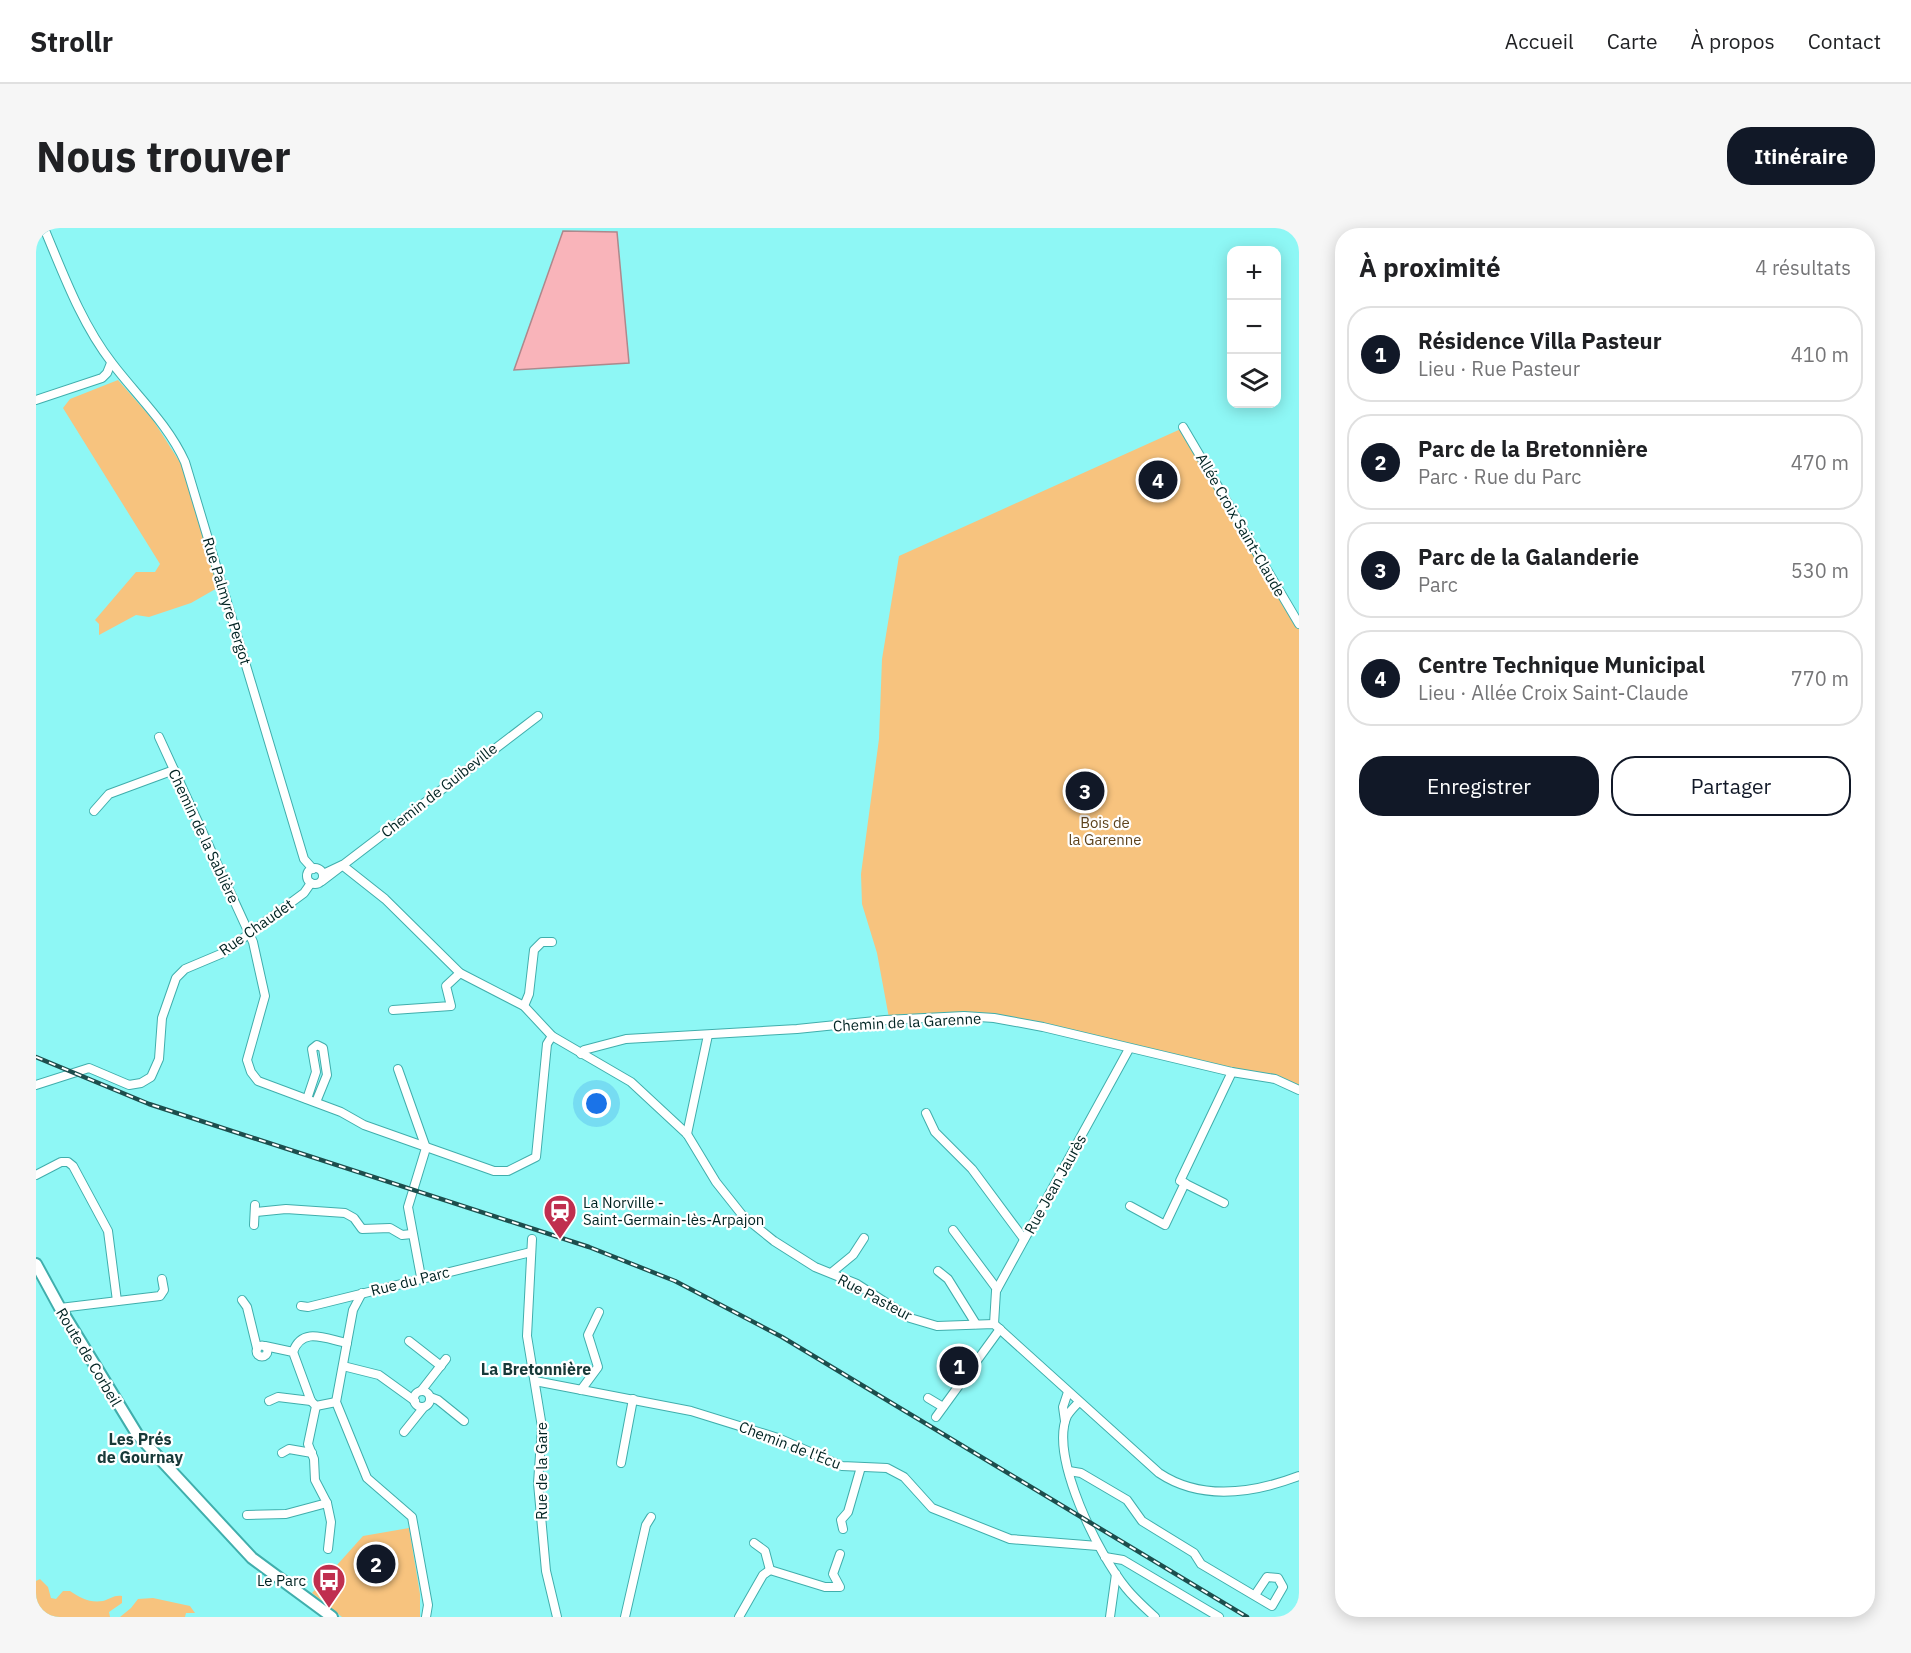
<!DOCTYPE html>
<html lang="fr">
<meta charset="utf-8">
<style>
body{margin:0;font-family:"IBM Plex Sans",sans-serif;background:#f6f6f6;color:#202124}
.controls{position:absolute;right:18px;top:18px;display:grid;overflow:hidden;border-radius:12px;box-shadow:0 3px 15px #0003}
.controls button{width:54px;height:54px;display:grid;place-items:center;padding:0;border:0;border-bottom:2px solid #e0e0e0;background:#fff;color:#202124;font:30px sans-serif}
.you{position:absolute;left:561px;top:876px;width:21px;height:21px;margin:-15px;border:4px solid #fff;border-radius:50%;background:#1a73e8;box-shadow:0 0 0 9px #1a73e833}
.badge{display:grid;place-items:center;width:39px;height:39px;border-radius:50%;background:#111827;color:#fff;font-size:20px;font-weight:700}
.pin{position:absolute;translate:-50% -50%;border:3px solid #fff;box-shadow:0 2px 6px #0006}
.list{margin:0;padding:0;list-style:none}
h2{display:flex;justify-content:space-between;align-items:center;height:78px;margin:0;padding:0 24px;font-size:26px}
h2 small{font-size:20px;font-weight:400;color:#757577}
.list li{display:grid;grid-template-columns:39px 1fr auto;gap:18px;align-items:center;box-sizing:border-box;height:96px;margin:0 12px 12px;padding:0 12px;border:2px solid #e0e0e0;border-radius:24px}
.list b{display:block;font-size:22px;white-space:nowrap}
.list p{margin:0;font-size:20px;white-space:nowrap;color:#757577}
.list em{font-size:20px;font-style:normal;color:#757577}
.actions{display:flex;gap:12px;padding:18px 24px}
.actions a{flex:1;padding:14px 0;border:2px solid #111827;border-radius:24px;text-align:center;font-size:21px;color:#111827}
.actions .main{background:#111827;color:#fff}
.icon{flex:none;width:33px;height:33px;fill:none;stroke:currentColor;stroke-width:2;stroke-linecap:round;stroke-linejoin:round}
.map{position:relative;flex:none;width:1263px;height:1389px;overflow:hidden;border-radius:24px}
header{display:flex;align-items:center;gap:36px;box-sizing:border-box;height:84px;padding:0 30px;background:#fff;border-bottom:2px solid #e0e0e0}
header strong{font-size:28px}
nav{display:flex;gap:33px;margin-inline-start:auto;font-size:21px}
.intro{display:flex;align-items:center;justify-content:space-between;box-sizing:border-box;height:144px;padding:0 36px}
h1{margin:0;font-size:42px}
.button{padding:15px 27px;border-radius:24px;background:#111827;color:#fff;font-size:21px;font-weight:700}
main{display:flex;gap:36px;padding:0 36px}
aside{flex:1;background:#fff;border-radius:24px;box-shadow:0 3px 15px #0003}
.map>svg:first-child{display:block}
.green{fill:#f7c37e}
.water{fill:#f9b4ba;stroke:#ae888c;stroke-width:1.5}
.lines{fill:none;stroke-linecap:round;stroke-linejoin:round}
.minor-casing{stroke:#40aeac;stroke-width:10}
.secondary-casing{stroke:#40aeac;stroke-width:14}
.minor{stroke:#fff;stroke-width:8}
.secondary{stroke:#fff;stroke-width:10}
.rail-casing{stroke:#1d4e4d;stroke-width:4.5}
.rail{stroke:#fff;stroke-width:2;stroke-dasharray:7;stroke-linecap:butt}
.labels{text-anchor:middle;dominant-baseline:central;stroke-width:4.5;stroke-linejoin:round;paint-order:stroke}
.street-label{font-size:15px;fill:#002322;stroke:#fff}
.park-label{font-size:15px;fill:#5e431d;stroke:#fff}
.poi-label{font-size:15px;fill:#002322;stroke:#fff;text-anchor:start}
.neighbourhood-label{font-size:16px;font-weight:bold;fill:#173938;stroke:#fff}
</style>
<header>
<strong>Strollr</strong>
<nav><a>Accueil</a><a>Carte</a><a>À propos</a><a>Contact</a></nav>
</header>
<div class="intro"><h1>Nous trouver</h1><a class="button">Itinéraire</a></div>
<main>
<div class="map">
<svg width="1263" height="1389" viewBox="0 0 1263 1389">
<rect width="100%" height="100%" fill="#8ef7f5"/>
<g class="green">
<polygon points="82,152 117,192 147,239 183,359 155,375 113,389 100,387 63,407 63,396 59,392 100,344 119,344 124,336 27,180 34,171"/>
<polygon points="1147,200 1263,396 1263,861 1239,850 958,790 853,790 841,725 826,676 825,646 843,511 846,431 863,328"/>
<polygon points="373,1300 384,1366 384,1389 306,1389 276,1365 327,1308"/>
<path d="M4,1351L12,1359L15,1370L20,1371L27,1363H34C45,1370 53,1375 67,1373C75,1371 77,1367 86,1368V1375L73,1384L74,1389H0V1353Z"/>
<polygon points="117,1370 154,1378 159,1385 150,1385 149,1389 84,1389 95,1380 102,1371"/>
</g>
<polygon class="water" points="527,3 581,4 593,135 478,142"/>
<g class="lines">
<g class="minor-casing">
<g id="minor">
<path d="M8,0C27,45 45,95 76,135C101,168 132,196 149,234L268,631L277,641"/>
<polyline points="0,172 66,150 71,145 75,135"/>
<polyline points="1147,199 1263,396"/>
<polyline points="123,509 217,714 229,768 211,832 215,844 222,853 305,884 328,897 458,943 472,943 500,929 511,816 516,808"/>
<polyline points="58,583 73,566 138,542"/>
<circle cx="279" cy="648" r="8"/>
<path d="M287,646L306,637L349,671L424,745L488,778L516,808L595,854L651,906L680,954L707,988L738,1013L779,1039L821,1056L874,1090L901,1098L958,1096L1123,1245C1165,1273 1218,1265 1263,1248"/>
<polyline points="286,653 502,488"/>
<polyline points="488,778 493,766 498,722 506,714 516,714"/>
<polyline points="357,782 415,778 410,758 424,745"/>
<polyline points="545,826 548,822 590,811 761,801 849,792 928,788 958,790 1007,799 1196,844 1239,851 1263,862"/>
<polyline points="362,841 390,920"/>
<polyline points="0,857 53,840 93,857 105,855 115,849 123,831 126,790 140,750 149,741 187,725 268,665 275,655"/>
<polyline points="271,871 280,844 276,821 281,817 287,820 291,847 280,874"/>
<polyline points="890,885 899,904 936,941 988,1011"/>
<polyline points="651,906 672,807"/>
<polyline points="0,947 25,934 32,934 37,938 72,1003 81,1073"/>
<polyline points="1188,975 1144,953 1196,844"/>
<polyline points="1094,978 1129,997 1149,955"/>
<polyline points="220,984 250,981 309,985 318,990 326,1001 354,1000 366,1007 376,1006"/>
<polyline points="218,997 219,977"/>
<polyline points="917,1002 961,1061"/>
<polyline points="496,1011 491,1108 506,1199 502,1255 510,1343 521,1389"/>
<polyline points="902,1043 912,1051 940,1096"/>
<polyline points="795,1045 817,1027 828,1010"/>
<polyline points="385,1049 372,979 390,920"/>
<polyline points="326,1065 317,1082 300,1174 331,1250 376,1289 392,1377 390,1389"/>
<polyline points="206,1072 211,1079 221,1120"/>
<polyline points="265,1078 272,1079 495,1024"/>
<polyline points="24,1080 124,1068 128,1062 126,1051"/>
<polyline points="958,1096 960,1063 1093,821"/>
<polyline points="373,1113 405,1138"/>
<circle cx="226" cy="1123" r="5.5"/>
<path d="M257,1124C266,1098 290,1111 311,1115"/>
<polyline points="307,1138 343,1147 379,1173"/>
<polyline points="499,1153 655,1183 742,1210 806,1238 851,1240 868,1249 896,1280 974,1311 1062,1318"/>
<polyline points="545,1162 562,1139 552,1107 563,1084"/>
<polyline points="385,1163 410,1131"/>
<circle cx="386" cy="1171" r="8"/>
<polyline points="394,1169 402,1172 428,1193"/>
<polyline points="892,1170 907,1179"/>
<polyline points="233,1173 242,1169 275,1173"/>
<path d="M1043,1174C1039,1178 1034,1183 1031,1188C1013,1229 1063,1327 1090,1360C1098,1370 1109,1380 1119,1389"/>
<polyline points="280,1178 300,1174"/>
<polyline points="900,1189 964,1101"/>
<polyline points="1029,1193 1027,1179 1032,1164"/>
<polyline points="368,1204 388,1179"/>
<polyline points="246,1225 253,1221 276,1225"/>
<polyline points="585,1235 597,1171"/>
<polyline points="1033,1243 1045,1245 1091,1272 1106,1293 1158,1325 1165,1336 1236,1378 1247,1359 1242,1350 1231,1349 1219,1367"/>
<polyline points="291,1275 295,1294 292,1321"/>
<polyline points="211,1287 250,1286 291,1275 279,1252 278,1231 272,1216 280,1178 275,1173 257,1124 229,1118"/>
<polyline points="807,1301 805,1292 812,1284 825,1239"/>
<polyline points="718,1315 729,1323 734,1342"/>
<polyline points="1069,1329 1087,1332 1183,1389"/>
<polyline points="734,1342 789,1359 804,1359 797,1346 804,1326"/>
<polyline points="589,1389 610,1297 615,1289"/>
<polyline points="703,1389 727,1347 734,1342"/>
<polyline points="1074,1389 1080,1346"/>
</g>
</g>
<g class="secondary-casing">
<polyline id="secondary" points="0,1036 24,1080 101,1206 216,1330 296,1389"/>
</g>
<use href="#minor" class="minor"/>
<use href="#secondary" class="secondary"/>
<g class="rail-casing">
<polyline id="rail" points="0,829 113,876 553,1019 639,1053 746,1109 1211,1389"/>
</g>
<use href="#rail" class="rail"/>
</g>
<defs>
<g id="station-pin" transform="scale(1.725)"><path d="M0 17L-7.5 6A9.5 9.5 0 1 1 7.5 6Z" fill="#c02f4f" stroke="#fff"/><path d="M-3-6H3Q5-6 5-4V2Q5 4 3 4L4.5 6H3L1.5 4h-3L-3 6H-4.5L-3 4Q-5 4-5 2V-4Q-5-6-3-6ZM-3.5-4v3h7v-3ZM-3.5 1v1.5H-2V1ZM2 1v1.5H3.5V1Z" fill="#fff"/></g>
<g id="bus-pin" transform="scale(1.725)"><path d="M0 17L-7.5 6A9.5 9.5 0 1 1 7.5 6Z" fill="#c02f4f" stroke="#fff"/><path d="M-5-6H5V4H4V6H2V4H-2V6H-4V4H-5ZM-3.5-4V0h7V-4ZM-3.5 1.2v1.5H-2V1.2ZM2 1.2v1.5H3.5V1.2Z" fill="#fff"/></g>
</defs>
<g fill-rule="evenodd">
<use href="#station-pin" x="524" y="983"/>
<use href="#bus-pin" x="293" y="1352"/>
</g>
<g class="labels">
<g class="street-label">
<text transform="translate(1205 297) rotate(60)">Allée Croix Saint-Claude</text>
<text transform="translate(191 373) rotate(73)">Rue Palmyre Pergot</text>
<text transform="translate(403 562) rotate(-38)">Chemin de Guibeville</text>
<text transform="translate(168 608) rotate(65)">Chemin de la Sablière</text>
<text transform="translate(220 699) rotate(-35)">Rue Chaudet</text>
<text transform="translate(871 794) rotate(-3)">Chemin de la Garenne</text>
<text transform="translate(1019 956) rotate(-61)">Rue Jean Jaurès</text>
<text transform="translate(374 1053) rotate(-14)">Rue du Parc</text>
<text transform="translate(839 1069) rotate(28)">Rue Pasteur</text>
<text transform="translate(53 1129) rotate(59)">Route de Corbeil</text>
<text transform="translate(754 1217) rotate(21)">Chemin de l'Écu</text>
<text transform="translate(505 1243) rotate(-90)">Rue de la Gare</text>
</g>
<g class="park-label">
<text x="1069" y="594">Bois de<tspan x="1069" dy="17">la Garenne</tspan></text>
</g>
<g class="poi-label">
<text x="547" y="974">La Norville -<tspan x="547" dy="17">Saint-Germain-lès-Arpajon</tspan></text>
<text x="270" y="1352" text-anchor="end">Le Parc</text>
</g>
<g class="neighbourhood-label">
<text x="500" y="1141">La Bretonnière</text>
<text x="104" y="1211">Les Prés<tspan x="104" dy="18">de Gournay</tspan></text>
</g>
</g>
</svg>
<div class="controls">
<button>+</button>
<button>−</button>
<button><svg class="icon" aria-label="layers" viewBox="0 0 24 24"><path d="M12 4l9 5-9 5-9-5zM3 14l9 5 9-5"/></svg></button>
</div>
<div class="you"></div>
<div class="pin badge" style="left:923px;top:1138px">1</div>
<div class="pin badge" style="left:340px;top:1336px">2</div>
<div class="pin badge" style="left:1049px;top:563px">3</div>
<div class="pin badge" style="left:1122px;top:252px">4</div>
</div>
<aside>
<h2>À proximité<small>4 résultats</small></h2>
<ul class="list">
<li><span class="badge">1</span><div><b>Résidence Villa Pasteur</b><p>Lieu · Rue Pasteur</p></div><em>410 m</em></li>
<li><span class="badge">2</span><div><b>Parc de la Bretonnière</b><p>Parc · Rue du Parc</p></div><em>470 m</em></li>
<li><span class="badge">3</span><div><b>Parc de la Galanderie</b><p>Parc</p></div><em>530 m</em></li>
<li><span class="badge">4</span><div><b>Centre Technique Municipal</b><p>Lieu · Allée Croix Saint-Claude</p></div><em>770 m</em></li>
</ul>
<div class="actions"><a class="main">Enregistrer</a><a>Partager</a></div>
</aside>
</main>
